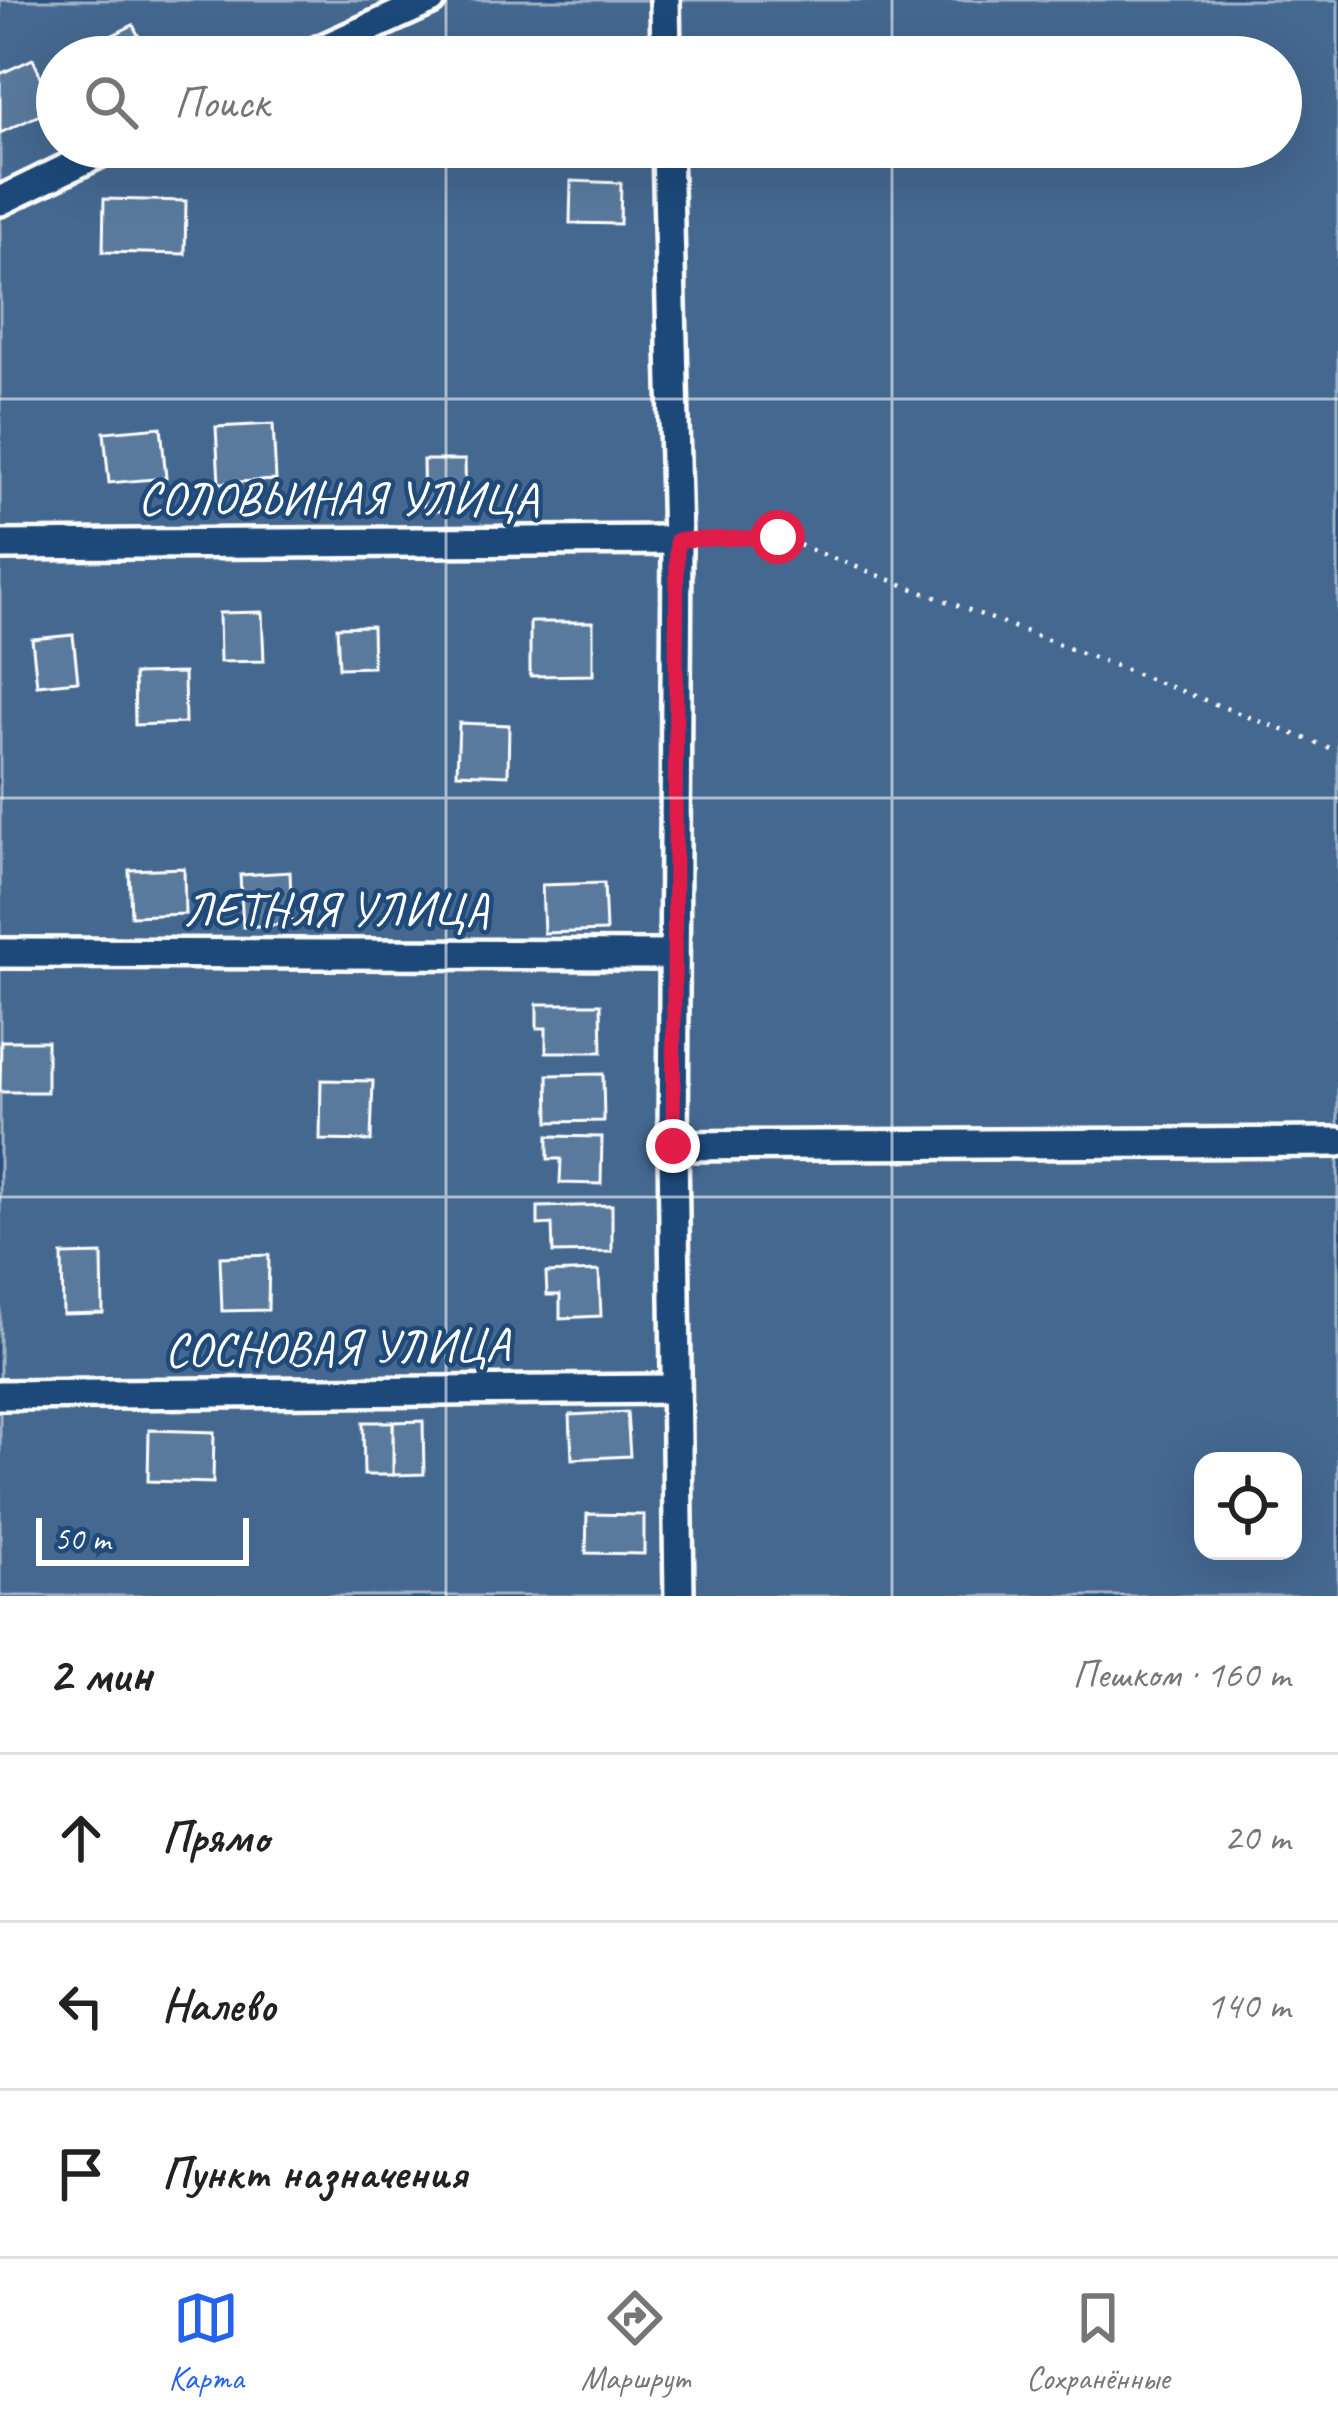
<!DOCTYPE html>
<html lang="ru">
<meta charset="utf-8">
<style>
body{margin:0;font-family:Caveat,sans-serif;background:#f6f6f6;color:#222}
.controls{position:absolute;right:36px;bottom:36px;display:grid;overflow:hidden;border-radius:24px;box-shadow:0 12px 48px #0002}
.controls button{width:108px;height:108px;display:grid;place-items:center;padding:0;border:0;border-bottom:3px solid #e0e0e0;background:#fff;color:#222;font:60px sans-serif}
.scale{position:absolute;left:36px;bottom:30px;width:213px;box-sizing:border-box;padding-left:12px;border:6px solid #fff;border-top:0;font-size:33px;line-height:42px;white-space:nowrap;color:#fff;-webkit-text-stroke:9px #1f4a7a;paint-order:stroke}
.stop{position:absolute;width:36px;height:36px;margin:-27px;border:9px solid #e11d48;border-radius:50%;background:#fff}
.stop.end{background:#e11d48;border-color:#fff;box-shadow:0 3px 12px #0008}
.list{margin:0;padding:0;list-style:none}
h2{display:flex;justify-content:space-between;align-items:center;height:156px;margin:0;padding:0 48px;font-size:51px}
h2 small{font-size:39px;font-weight:400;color:#767676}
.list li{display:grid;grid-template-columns:78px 1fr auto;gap:36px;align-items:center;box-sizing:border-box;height:168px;padding:0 48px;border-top:3px solid #e0e0e0}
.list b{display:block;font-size:45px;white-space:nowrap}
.list em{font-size:39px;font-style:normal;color:#767676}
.icon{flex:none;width:66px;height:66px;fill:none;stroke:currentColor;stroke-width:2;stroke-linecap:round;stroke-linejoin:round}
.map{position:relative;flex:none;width:1338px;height:1596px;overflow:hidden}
.search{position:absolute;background:#fff;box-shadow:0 12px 48px #0002;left:36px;right:36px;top:36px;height:132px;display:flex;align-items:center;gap:30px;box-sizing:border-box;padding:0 42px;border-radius:66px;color:#767676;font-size:45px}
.sheet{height:660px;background:#fff}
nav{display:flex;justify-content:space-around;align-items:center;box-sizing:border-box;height:168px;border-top:3px solid #e0e0e0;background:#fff;font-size:33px;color:#767676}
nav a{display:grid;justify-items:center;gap:6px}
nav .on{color:#2563eb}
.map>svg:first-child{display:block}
.grass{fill:#446890;stroke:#a2b4c8;stroke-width:3;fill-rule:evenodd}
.building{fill:#5a7a9d;stroke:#fff;stroke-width:3}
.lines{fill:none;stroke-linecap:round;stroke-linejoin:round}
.minor-casing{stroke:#fff;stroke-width:36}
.path{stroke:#fff;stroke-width:4.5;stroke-dasharray:3 9;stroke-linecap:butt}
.minor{stroke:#1f4a7a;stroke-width:27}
.route{stroke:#e11d48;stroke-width:15}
.grid{fill:none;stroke:#fff;stroke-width:3;stroke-opacity:0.55}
.labels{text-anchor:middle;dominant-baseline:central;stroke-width:9;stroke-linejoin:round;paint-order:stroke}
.street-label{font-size:48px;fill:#fff;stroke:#1f4a7a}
</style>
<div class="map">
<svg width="1338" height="1596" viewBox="0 0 1338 1596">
<rect width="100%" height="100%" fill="#28517f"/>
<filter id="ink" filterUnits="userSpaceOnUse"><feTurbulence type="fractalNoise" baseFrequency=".00833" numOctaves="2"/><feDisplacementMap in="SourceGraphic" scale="24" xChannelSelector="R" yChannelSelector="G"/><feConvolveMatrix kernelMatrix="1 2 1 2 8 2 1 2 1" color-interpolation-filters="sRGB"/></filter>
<g filter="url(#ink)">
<path class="grass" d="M0,0H1338V1596H0ZM57,57H1281V147H57ZM1203,1461H1293V1551H1203Z"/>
<g class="building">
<polygon points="133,25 149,57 89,57 85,49"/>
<polygon points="33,59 55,108 0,133 0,74"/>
<polygon points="571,181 621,183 620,224 570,223"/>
<polygon points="104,199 186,201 185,254 103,252"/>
<polygon points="273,424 276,480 219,483 216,427"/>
<polygon points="161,427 166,478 109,483 104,432"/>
<polygon points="423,460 465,460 466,511 424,511"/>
<polygon points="262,612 264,661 220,662 219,613"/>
<polygon points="530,622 593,622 593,675 530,676"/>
<polygon points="372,626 373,667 339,668 337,627"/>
<polygon points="73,635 78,681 37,685 32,639"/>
<polygon points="184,673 185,723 135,725 134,674"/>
<polygon points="459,723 509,725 508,775 457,773"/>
<polygon points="184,868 185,914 131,916 129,870"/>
<polygon points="290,872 292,924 243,927 240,875"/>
<polygon points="604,883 606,931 544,933 542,885"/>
<polygon points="537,1004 601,1004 602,1052 546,1052 546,1028 537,1028"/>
<polygon points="1,1041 47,1041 47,1092 0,1092"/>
<polygon points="603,1074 604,1121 549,1122 548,1075"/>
<polygon points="321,1080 373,1081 371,1141 320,1140"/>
<polygon points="548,1136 602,1137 601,1184 560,1183 561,1159 548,1159"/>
<polygon points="612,1205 612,1252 553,1253 552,1224 538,1225 538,1207"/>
<polygon points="102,1254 103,1313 63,1314 62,1255"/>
<polygon points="269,1255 268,1310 222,1311 220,1257"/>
<polygon points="599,1271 601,1316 560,1318 560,1295 547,1295 546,1273"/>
<polygon points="627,1412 630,1456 572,1459 570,1415"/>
<polygon points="423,1421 424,1474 393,1475 393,1422"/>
<polygon points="363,1422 393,1422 393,1475 364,1475"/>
<polygon points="149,1430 214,1432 213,1483 148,1481"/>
<polygon points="587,1514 644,1515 644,1554 586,1553"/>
</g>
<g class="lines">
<g class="minor-casing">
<g id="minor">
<polyline points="665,0 666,57"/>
<polyline points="305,57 431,0"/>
<polyline points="667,147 677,540 673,1146"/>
<polyline points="0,201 111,147"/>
<polyline points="0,545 677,540"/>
<polyline points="0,953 671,955"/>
<polyline points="0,1395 675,1389"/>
<polyline points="679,1596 673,1146 1338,1142"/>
</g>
</g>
<polyline class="path" points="705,539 778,537 1338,751"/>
<use href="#minor" class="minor"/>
</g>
</g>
<g class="lines" filter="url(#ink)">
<polyline class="route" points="673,1146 677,540 778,537"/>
</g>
<path class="grid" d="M446,0V57M892,0V57M446,147V1596M892,147V1596M0,399H1338M0,798H1338M0,1197H1338"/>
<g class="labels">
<g class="street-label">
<text x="338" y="498">СОЛОВЬИНАЯ УЛИЦА</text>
<text x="336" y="909">ЛЕТНЯЯ УЛИЦА</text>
<text transform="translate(337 1347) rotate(-1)">СОСНОВАЯ УЛИЦА</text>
</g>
</g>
</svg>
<div class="controls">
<button><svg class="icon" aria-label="locate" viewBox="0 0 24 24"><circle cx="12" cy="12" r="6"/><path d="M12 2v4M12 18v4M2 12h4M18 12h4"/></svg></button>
</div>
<div class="scale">50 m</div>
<div class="stop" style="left:778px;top:537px"></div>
<div class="stop end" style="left:673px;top:1146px"></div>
<div class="search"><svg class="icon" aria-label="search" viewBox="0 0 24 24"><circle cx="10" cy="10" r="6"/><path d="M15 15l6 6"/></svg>Поиск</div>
</div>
<section class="sheet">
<h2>2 мин<small>Пешком · 160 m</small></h2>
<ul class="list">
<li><svg class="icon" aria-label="ahead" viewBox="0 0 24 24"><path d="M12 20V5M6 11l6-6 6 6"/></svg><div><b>Прямо</b></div><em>20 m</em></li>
<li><svg class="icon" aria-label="left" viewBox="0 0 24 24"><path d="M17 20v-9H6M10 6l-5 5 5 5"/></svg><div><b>Налево</b></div><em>140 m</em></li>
<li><svg class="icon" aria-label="arrive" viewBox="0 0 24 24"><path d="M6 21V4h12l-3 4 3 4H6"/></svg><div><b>Пункт назначения</b></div></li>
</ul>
</section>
<nav>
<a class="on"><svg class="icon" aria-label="map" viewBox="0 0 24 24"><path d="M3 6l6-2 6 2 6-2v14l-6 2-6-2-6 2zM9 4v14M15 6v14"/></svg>Карта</a>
<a><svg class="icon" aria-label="directions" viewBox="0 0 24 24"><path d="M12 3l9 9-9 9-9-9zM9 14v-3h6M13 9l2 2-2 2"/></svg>Маршрут</a>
<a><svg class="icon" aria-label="saved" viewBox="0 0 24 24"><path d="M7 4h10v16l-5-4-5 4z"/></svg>Сохранённые</a>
</nav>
